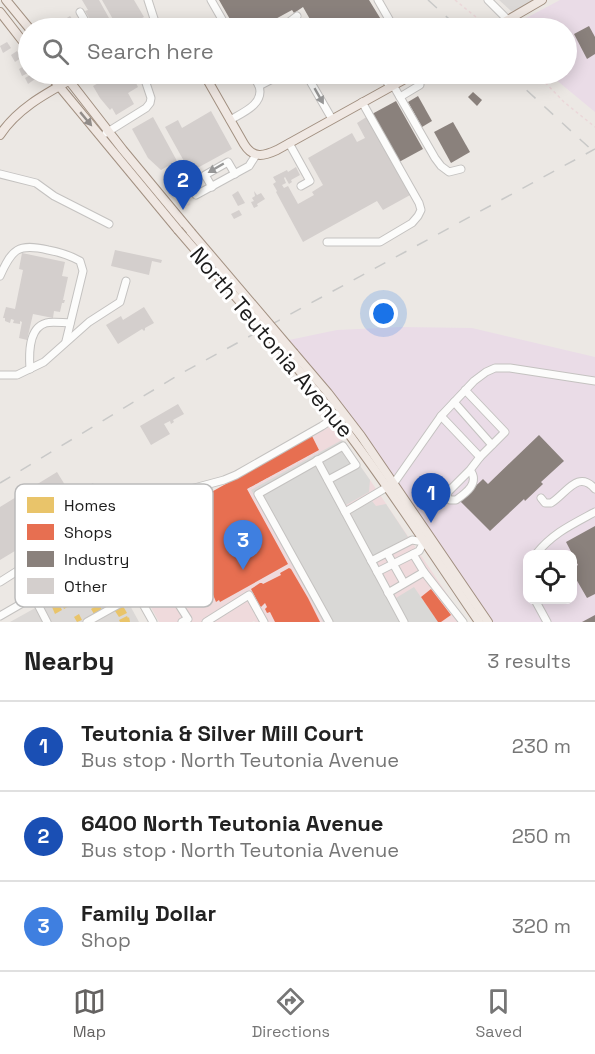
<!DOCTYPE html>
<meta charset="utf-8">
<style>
body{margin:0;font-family:"Space Grotesk",sans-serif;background:#f2f2f2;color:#222}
.controls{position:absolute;right:18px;bottom:18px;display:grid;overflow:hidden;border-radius:12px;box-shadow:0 3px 15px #0003}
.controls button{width:54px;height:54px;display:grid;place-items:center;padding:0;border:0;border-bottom:2px solid #e0e0e0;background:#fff;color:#222;font:30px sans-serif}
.you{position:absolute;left:384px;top:314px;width:21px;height:21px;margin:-15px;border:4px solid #fff;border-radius:50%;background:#1a73e8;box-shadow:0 0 0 9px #1a73e833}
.badge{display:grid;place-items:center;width:39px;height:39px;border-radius:50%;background:#656362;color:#fff;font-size:20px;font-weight:700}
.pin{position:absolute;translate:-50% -50px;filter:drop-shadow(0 2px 3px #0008)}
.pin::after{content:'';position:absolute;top:32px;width:21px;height:18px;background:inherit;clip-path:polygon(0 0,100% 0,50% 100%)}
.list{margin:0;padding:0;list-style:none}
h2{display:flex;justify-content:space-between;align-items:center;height:78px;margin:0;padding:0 24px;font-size:26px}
h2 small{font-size:20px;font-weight:400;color:#767676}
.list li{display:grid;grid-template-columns:39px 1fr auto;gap:18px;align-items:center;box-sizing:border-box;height:90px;padding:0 24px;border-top:2px solid #e0e0e0}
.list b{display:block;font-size:22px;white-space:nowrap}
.list p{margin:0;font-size:20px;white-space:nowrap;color:#767676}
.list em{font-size:20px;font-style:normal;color:#767676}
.icon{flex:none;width:33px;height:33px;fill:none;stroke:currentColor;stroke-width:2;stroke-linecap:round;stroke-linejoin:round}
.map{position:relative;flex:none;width:595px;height:622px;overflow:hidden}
.search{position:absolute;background:#fff;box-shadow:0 3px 15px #0003;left:18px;right:18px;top:18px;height:66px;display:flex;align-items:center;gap:15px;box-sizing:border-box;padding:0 21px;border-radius:33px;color:#767676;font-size:22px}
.sheet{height:348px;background:#fff}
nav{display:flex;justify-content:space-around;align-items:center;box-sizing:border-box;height:84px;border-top:2px solid #e0e0e0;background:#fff;font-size:16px;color:#767676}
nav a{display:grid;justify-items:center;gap:3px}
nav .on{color:#656362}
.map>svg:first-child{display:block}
.residential{fill:#dbd8d6}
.commercial{fill:#efdadc}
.industrial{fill:#eadce7;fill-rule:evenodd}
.religious{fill:#d9d8d6}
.homes{fill:#e9c46a}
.shops{fill:#e76f51}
.industry{fill:#8a817c}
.building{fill:#d4cfcd}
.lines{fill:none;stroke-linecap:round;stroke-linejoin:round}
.minor-casing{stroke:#c4c2c0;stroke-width:9}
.major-casing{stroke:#a29081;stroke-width:10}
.path{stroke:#ebd7d9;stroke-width:1.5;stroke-dasharray:3 3;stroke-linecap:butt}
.minor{stroke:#fcfcfb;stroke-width:7}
.major{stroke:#f0e8e3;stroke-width:8}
.rail{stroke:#c9c9c8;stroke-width:1.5;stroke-dasharray:12 12;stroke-linecap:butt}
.major-bridge-casing{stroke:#a29081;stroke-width:10;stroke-linecap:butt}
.major-bridge{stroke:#f0e8e3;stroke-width:8}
.oneway{fill:#979797}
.oneway2{fill:#918c89}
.labels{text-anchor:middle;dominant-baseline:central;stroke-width:6;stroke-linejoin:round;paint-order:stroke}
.street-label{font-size:22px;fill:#1c1c1c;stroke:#fff}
.key{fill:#fff;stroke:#bbb;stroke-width:1.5}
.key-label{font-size:16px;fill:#1c1c1c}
</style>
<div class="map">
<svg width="595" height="622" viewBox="0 0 595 622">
<rect width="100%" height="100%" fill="#ece8e4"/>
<g class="residential">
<polygon points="499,0 533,0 516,10 511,11"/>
<polygon points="109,567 139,622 10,622"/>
</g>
<polygon class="commercial" points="331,426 370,480 466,622 255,622 254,621 252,622 159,622 124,557 126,539"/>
<g class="industrial">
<polygon points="560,0 595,0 595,112 549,74 566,74 566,28 507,28"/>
<path d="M401,327L472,328L595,357V622H488L394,483L284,341L337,330ZM528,554H572V600H528Z"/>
</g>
<polygon class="religious" points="342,440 370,480 369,492 346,505 345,503 344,503 351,517 352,516 351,513 372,501 376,506 386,504 408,537 374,556 396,598 414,587 438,622 323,622 251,490"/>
<g class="homes">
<polygon points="68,598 71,605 64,609 61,602"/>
<polygon points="59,604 62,610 55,614 52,607"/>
<polygon points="99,604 102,610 94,614 91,609"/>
<polygon points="123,606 127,613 119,617 115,611"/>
<polygon points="79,614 82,620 77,622 74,617"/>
<polygon points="127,616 128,618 129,617 130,622 120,622 119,620"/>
</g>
<g class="shops">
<polygon points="312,436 319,450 247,489 288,564 220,602 219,600 216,602 210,587 200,592 177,549 186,544 170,515"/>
<polygon points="289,568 291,569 308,598 320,622 275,622 270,612 267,613 265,609 267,607 265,603 261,607 260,606 251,589 260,583 262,583 263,584 281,575 280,573"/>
<polygon points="431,589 451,615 441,622 438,622 421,597"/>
</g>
<g class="industry">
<polygon points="219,0 369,0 385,26 380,28 315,28 303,7 294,13 292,10 259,28 235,28"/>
<polygon points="589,26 595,37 595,54 587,59 574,34"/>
<polygon points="473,92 482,100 477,106 468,97"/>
<polygon points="418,96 432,121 422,127 408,102"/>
<polygon points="396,101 423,149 399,162 372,114"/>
<polygon points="453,122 470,152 451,163 434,132"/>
<polygon points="539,435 564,461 541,482 543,484 525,501 524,499 490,531 460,501 483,479 488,484"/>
<polygon points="595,526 595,594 587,598 572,572 572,569 578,565 566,542"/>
<polygon points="595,615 595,622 582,622"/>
</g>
<g class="building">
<polygon points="82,0 99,0 114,27 112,28 95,28 85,11 88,10"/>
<polygon points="102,0 134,0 144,17 123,28 118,28"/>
<polygon points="70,16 75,23 72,25 74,28 63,28 59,23"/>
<polygon points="7,42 11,48 3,53 0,46"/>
<polygon points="17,51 21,58 15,62 11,55"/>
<polygon points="26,65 28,73 22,76 19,69"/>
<polygon points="32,74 36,74 38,77 28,84 25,78"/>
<polygon points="115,74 120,74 125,83 134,79 138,87 128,93 134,104 116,115 112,108 110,110 100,98 93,86"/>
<polygon points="211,111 232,149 190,172 165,127 178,120 182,128"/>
<polygon points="368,116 412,194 383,210 377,201 303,242 276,192 277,191 273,184 276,182 273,177 287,170 288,172 296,167 300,175 291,180 292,182 289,184 285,177 284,178 286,183 282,185 284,188 288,186 298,204 314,195 312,192 323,185 308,158 352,133 357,142 365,138 357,123"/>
<polygon points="153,117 177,161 161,170 148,158 132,129"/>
<polygon points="238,191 245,203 238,206 232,195"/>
<polygon points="254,191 257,195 261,193 265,199 257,204 258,206 254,208 251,202 254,201 252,198 255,196"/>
<polygon points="239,210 242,215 234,219 231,214"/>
<polygon points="115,250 162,260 161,263 152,261 149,275 111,266"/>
<polygon points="22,253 65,262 62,276 68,277 63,300 65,300 64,303 62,303 60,312 54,311 53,318 33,314 27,340 19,338 22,322 20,321 20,324 13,323 14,320 11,319 10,323 5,321 5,318 3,318 6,307 15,309 23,270 19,269"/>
<polygon points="144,307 154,323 145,328 145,330 144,331 142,329 118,344 106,325 121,316 123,320"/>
<polygon points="178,404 184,414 173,420 174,422 171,424 170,421 164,424 170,434 151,445 140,426"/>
<polygon points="57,472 81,511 0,560 0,507"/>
<polygon points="93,483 100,495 87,502 81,490"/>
</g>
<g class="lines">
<g class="minor-casing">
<g id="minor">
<polyline points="148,0 157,28"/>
<polyline points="211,0 227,28"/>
<polyline points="378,0 394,28"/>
<polyline points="488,0 508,20"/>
<polyline points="80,12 89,28"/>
<polyline points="288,28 289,22 297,16"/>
<polyline points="306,74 332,119"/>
<polyline points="382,74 390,87"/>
<polyline points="393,85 435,158 441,166 449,172 461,169"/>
<polyline points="259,86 282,74"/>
<polyline points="400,97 420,85 420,83 416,74"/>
<path d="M230,120C242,113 265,104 259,86C257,82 254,77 252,74"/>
<polyline points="106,133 146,108 150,103 151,98 143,74"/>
<polyline points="289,143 310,181 301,186"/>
<polyline points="0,174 36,183 54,196 109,224"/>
<polyline points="186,177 196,195 249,166 256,155"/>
<polyline points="212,187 205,175 228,162 235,174"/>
<polyline points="327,242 380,242 412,223 418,216 421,210 419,203 362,102"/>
<path d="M0,276C12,249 18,243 48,250C59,252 69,255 80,261L83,271L66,341"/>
<path d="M30,369C29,355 28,328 46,323C52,321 63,323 70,323"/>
<polyline points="0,375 17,375 44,362 89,322 120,302 126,281"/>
<polyline points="465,390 505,432 480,457 441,416 474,381 486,372 495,368 510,368 595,381"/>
<polyline points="454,402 492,445"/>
<polyline points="317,460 404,622"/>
<path d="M470,470L448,492L447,497L450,500H456C466,493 480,483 470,470L480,457"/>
<polyline points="328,480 356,465 343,446 258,494 329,622"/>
<path d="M541,498L545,503H551C566,494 578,469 595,489"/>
<polyline points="345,512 394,483 441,416"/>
<polyline points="120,544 143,548 188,619 182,622"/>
<polyline points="387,553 404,583"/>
<polyline points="115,554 120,544 125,519 187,490 224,480 236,475 322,426 340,414"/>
<polyline points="115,554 153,622"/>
<polyline points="413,554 424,572"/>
<path d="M536,554C553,533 571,525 595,512"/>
<polyline points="371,561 412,540 424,542"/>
<polyline points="377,572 419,551 424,542 427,540"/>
<polyline points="0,582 55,547 83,526"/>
<polyline points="388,593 424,572 463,622"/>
<polyline points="34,597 47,622"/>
<polyline points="535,600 547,622"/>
<polyline points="0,616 104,556 115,554"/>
<polyline points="87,622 137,594"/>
<polyline points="206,622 249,595 264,622"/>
</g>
</g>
<g class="major-casing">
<g id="major">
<polyline points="6,0 29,28"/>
<polyline points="0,12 28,48"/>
<polyline points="494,28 542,0"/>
<polyline points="49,74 178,230"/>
<polyline points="64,74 123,150 191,232"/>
<path d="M204,74L244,144C253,159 264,156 277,150L414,74"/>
<path d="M0,135C19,106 51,91 81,74"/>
<polyline points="294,353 328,393 361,436 488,622"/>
<path d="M286,355C358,439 417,531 479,622"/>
</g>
</g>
<g class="path">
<polyline points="455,0 487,26"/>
<polyline points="537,74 564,102 595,127"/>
<polyline points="183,209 192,202"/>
<polyline points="252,494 249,489 320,451"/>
</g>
<use href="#minor" class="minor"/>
<use href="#major" class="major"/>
<g class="rail">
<polyline points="428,0 459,28"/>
<polyline points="509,74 595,153"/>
<polyline points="0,483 180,374 595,149"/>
</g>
<g class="major-bridge-casing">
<g id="major-bridge">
<polyline points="178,230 286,355"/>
<polyline points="191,232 294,353"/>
</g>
</g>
<use href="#major-bridge" class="major-bridge"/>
</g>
<defs><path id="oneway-solid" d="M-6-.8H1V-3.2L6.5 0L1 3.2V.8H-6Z" transform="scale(1.5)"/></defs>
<g class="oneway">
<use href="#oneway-solid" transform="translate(319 96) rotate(60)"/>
<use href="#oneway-solid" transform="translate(216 168) rotate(150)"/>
</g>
<use class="oneway2" href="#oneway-solid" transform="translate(86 119) rotate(50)"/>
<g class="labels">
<g class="street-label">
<text transform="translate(272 342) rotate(50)">North Teutonia Avenue</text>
</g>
</g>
<rect x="15" y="484" width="198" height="123" rx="9" class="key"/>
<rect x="27" y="497" width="27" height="16" fill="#e9c46a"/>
<rect x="27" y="524" width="27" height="16" fill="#e76f51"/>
<rect x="27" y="551" width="27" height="16" fill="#8a817c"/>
<rect x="27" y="578" width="27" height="16" fill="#d4cfcd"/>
<g class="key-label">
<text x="64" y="511">Homes</text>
<text x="64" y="538">Shops</text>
<text x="64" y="565">Industry</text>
<text x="64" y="592">Other</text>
</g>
</svg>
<div class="controls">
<button><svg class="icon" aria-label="locate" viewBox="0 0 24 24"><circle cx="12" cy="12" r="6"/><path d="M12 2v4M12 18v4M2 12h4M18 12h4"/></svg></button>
</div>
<div class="you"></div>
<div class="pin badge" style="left:431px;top:523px;background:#1a4fb4">1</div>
<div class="pin badge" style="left:183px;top:210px;background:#1a4fb4">2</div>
<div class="pin badge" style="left:243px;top:570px;background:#3f7fe0">3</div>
<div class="search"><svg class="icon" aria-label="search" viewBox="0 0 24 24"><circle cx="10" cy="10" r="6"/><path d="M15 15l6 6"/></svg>Search here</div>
</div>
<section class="sheet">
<h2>Nearby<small>3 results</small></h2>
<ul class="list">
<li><span class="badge" style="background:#1a4fb4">1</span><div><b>Teutonia &amp; Silver Mill Court</b><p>Bus stop · North Teutonia Avenue</p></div><em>230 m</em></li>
<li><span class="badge" style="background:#1a4fb4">2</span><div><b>6400 North Teutonia Avenue</b><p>Bus stop · North Teutonia Avenue</p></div><em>250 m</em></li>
<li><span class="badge" style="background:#3f7fe0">3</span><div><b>Family Dollar</b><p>Shop</p></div><em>320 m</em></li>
</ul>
</section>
<nav>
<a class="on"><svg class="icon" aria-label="map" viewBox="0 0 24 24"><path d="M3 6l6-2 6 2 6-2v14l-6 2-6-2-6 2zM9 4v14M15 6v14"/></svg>Map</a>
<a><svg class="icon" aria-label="directions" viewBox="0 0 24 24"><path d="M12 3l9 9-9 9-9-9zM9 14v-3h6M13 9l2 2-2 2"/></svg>Directions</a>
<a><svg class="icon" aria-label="saved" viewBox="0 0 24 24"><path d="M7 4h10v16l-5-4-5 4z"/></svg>Saved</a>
</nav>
